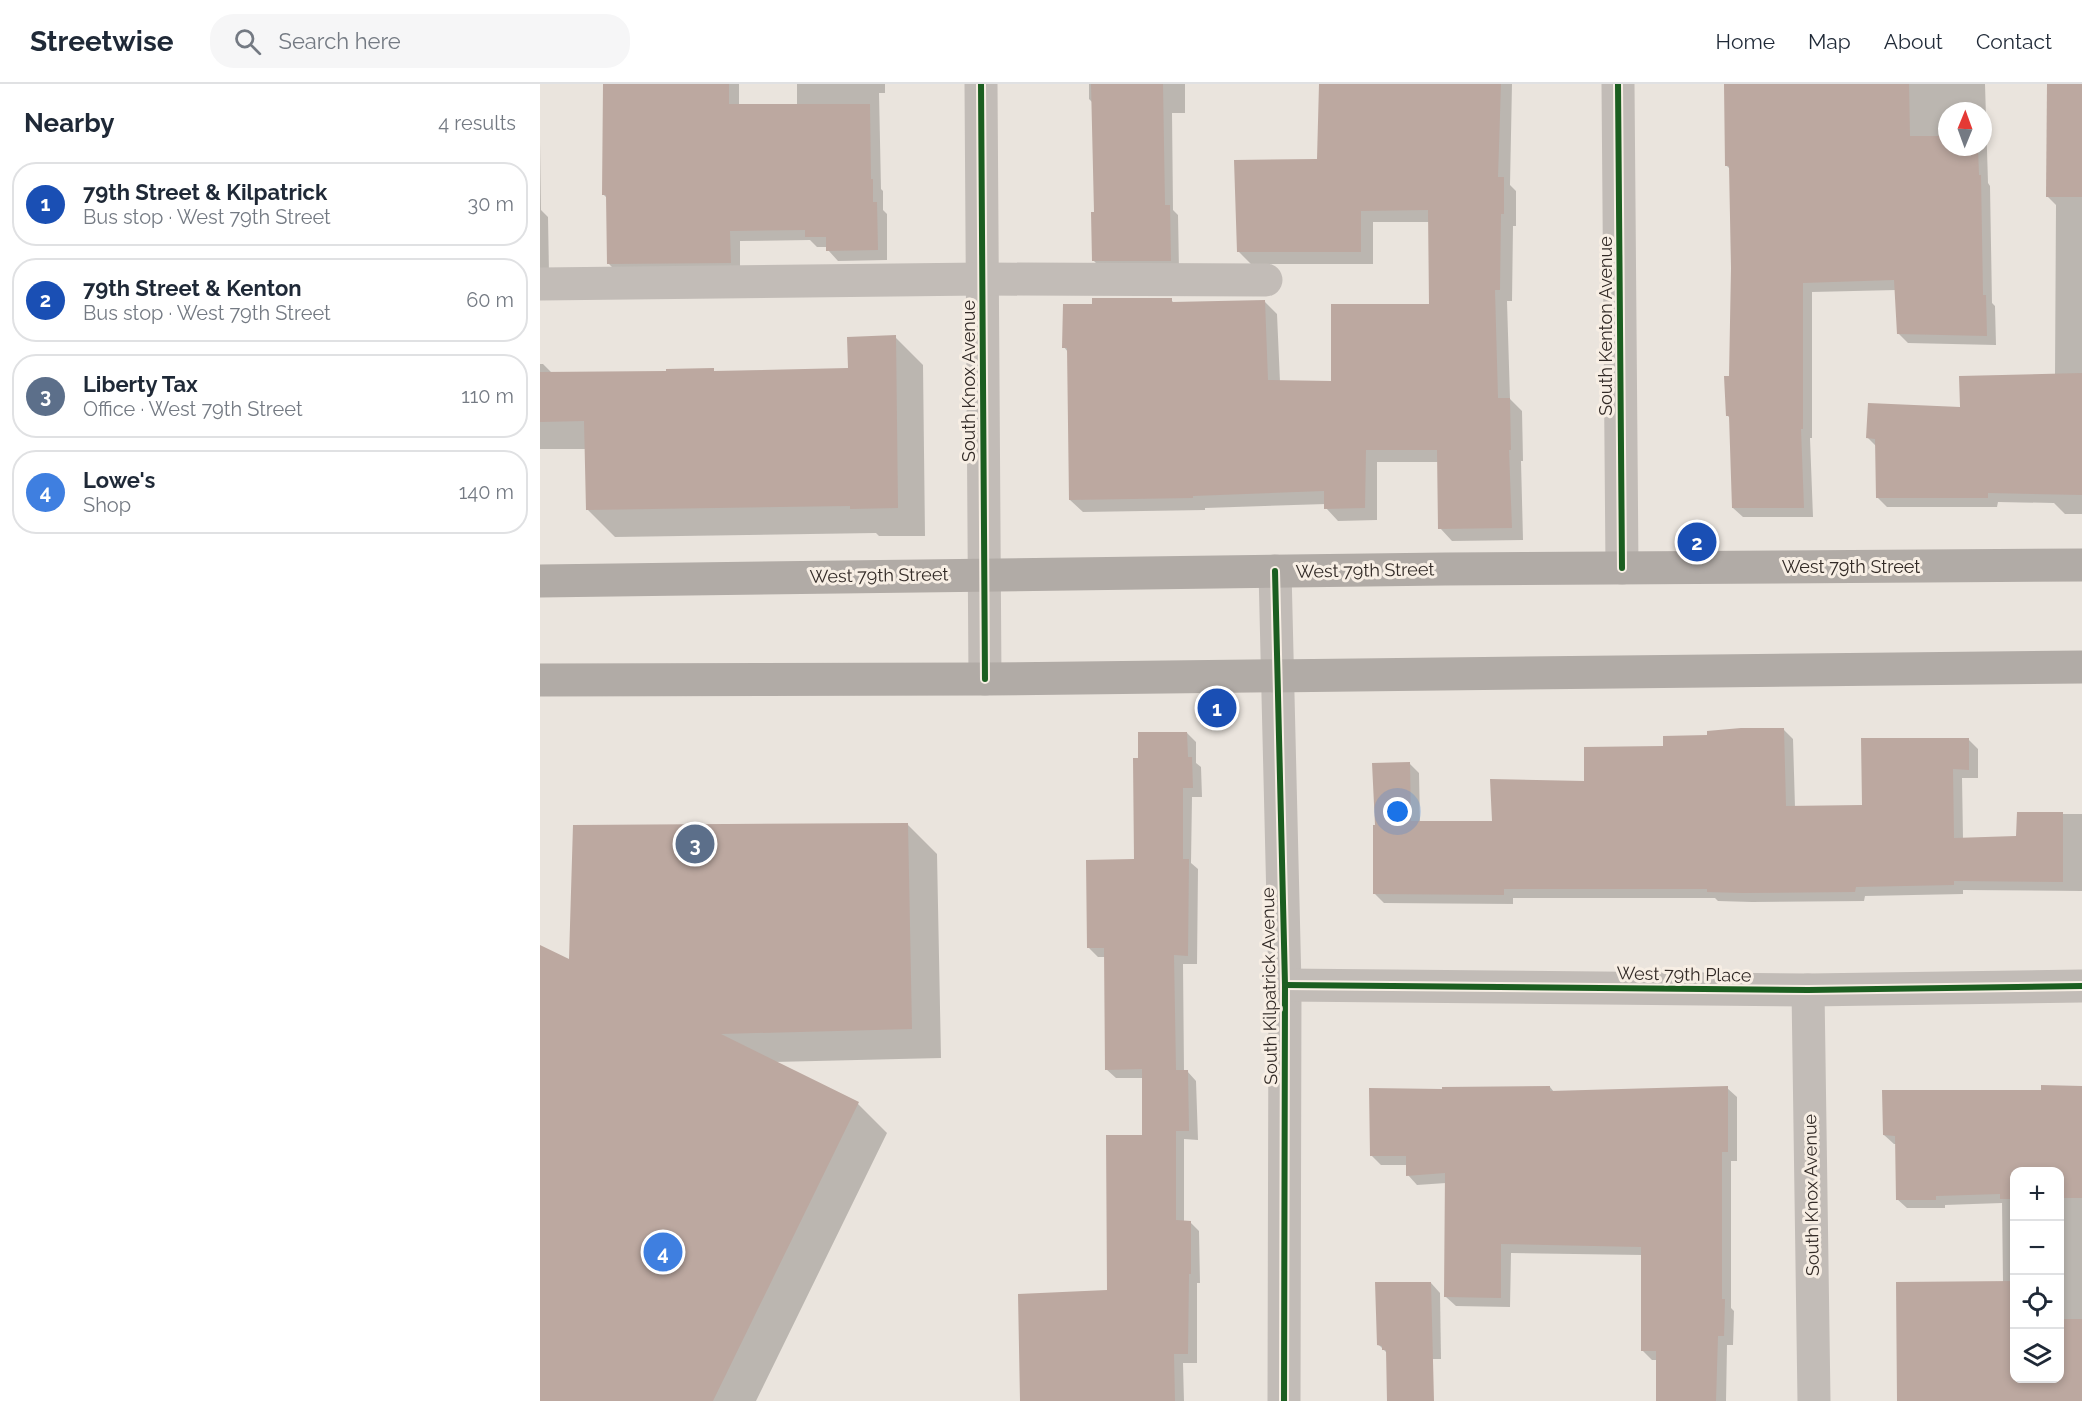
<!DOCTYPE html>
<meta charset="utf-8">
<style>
body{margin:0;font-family:Raleway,sans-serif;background:#f6f6f7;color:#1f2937}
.controls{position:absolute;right:18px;bottom:18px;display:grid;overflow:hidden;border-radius:12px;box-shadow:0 3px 9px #0003}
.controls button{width:54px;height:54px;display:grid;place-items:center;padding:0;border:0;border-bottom:2px solid #e0e1e3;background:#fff;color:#1f2937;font:30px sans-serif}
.compass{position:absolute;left:1398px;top:18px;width:54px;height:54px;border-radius:50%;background:#fff;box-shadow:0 3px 9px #0003;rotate:1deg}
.you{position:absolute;left:858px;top:728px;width:21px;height:21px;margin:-15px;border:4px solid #fff;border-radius:50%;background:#1a73e8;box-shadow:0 0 0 9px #1a73e833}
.badge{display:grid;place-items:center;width:39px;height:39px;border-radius:50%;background:#d93025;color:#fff;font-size:20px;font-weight:700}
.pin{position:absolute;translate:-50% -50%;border:3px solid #fff;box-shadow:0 2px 6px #0006}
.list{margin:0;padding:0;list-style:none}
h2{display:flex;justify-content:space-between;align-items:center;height:78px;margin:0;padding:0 24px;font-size:26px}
h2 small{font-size:20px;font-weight:400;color:#747a83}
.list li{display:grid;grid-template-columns:39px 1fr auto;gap:18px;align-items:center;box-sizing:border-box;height:84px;margin:0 12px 12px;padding:0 12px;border:2px solid #e0e1e3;border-radius:24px}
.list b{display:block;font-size:22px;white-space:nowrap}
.list p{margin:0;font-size:20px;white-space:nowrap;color:#747a83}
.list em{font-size:20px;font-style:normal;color:#747a83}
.icon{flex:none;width:33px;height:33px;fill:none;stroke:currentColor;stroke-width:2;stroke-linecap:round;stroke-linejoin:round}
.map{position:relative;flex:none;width:1542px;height:1317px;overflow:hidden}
header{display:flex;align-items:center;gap:36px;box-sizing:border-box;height:84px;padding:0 30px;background:#fff;border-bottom:2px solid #e0e1e3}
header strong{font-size:28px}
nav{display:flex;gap:33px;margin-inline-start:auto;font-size:21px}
.search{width:420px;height:54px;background:#f6f6f7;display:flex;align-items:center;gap:15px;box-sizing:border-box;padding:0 21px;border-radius:24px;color:#747a83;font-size:22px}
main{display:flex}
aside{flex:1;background:#fff}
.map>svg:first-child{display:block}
.shadow{fill:#0003;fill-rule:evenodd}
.building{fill:#bca8a0}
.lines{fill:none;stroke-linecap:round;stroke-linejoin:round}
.minor{stroke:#c2bcb7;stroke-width:33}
.major{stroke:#b1aba6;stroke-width:33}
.cycleway-casing{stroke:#f7eee4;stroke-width:10}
.cycleway{stroke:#1b5e20;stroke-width:6}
.labels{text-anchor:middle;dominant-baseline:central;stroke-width:6;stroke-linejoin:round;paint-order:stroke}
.street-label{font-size:18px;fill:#322a26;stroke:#f7eee4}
</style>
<header>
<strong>Streetwise</strong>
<div class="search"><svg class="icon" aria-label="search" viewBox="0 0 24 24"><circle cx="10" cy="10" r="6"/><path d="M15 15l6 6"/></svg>Search here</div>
<nav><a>Home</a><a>Map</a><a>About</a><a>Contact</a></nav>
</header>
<main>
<aside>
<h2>Nearby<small>4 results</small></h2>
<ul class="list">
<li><span class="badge" style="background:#1a4fb4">1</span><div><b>79th Street &amp; Kilpatrick</b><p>Bus stop · West 79th Street</p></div><em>30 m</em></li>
<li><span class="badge" style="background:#1a4fb4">2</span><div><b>79th Street &amp; Kenton</b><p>Bus stop · West 79th Street</p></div><em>60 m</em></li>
<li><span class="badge" style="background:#5c6f8a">3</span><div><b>Liberty Tax</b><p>Office · West 79th Street</p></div><em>110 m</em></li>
<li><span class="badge" style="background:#3f7fe0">4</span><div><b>Lowe's</b><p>Shop</p></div><em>140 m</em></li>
</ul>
</aside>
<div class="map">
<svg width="1542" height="1317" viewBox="0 0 1542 1317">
<rect width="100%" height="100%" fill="#eae4dd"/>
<g class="shadow">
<polygon points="65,0 199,0 199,22 257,22 257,0 345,0 345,9 339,9 341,105 343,107 343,126 347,130 347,176 298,177 288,166 288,163 277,163 270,156 200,157 200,189 79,190 69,180 68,115 63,110"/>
<polygon points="549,0 645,0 645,29 632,29 633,126 638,131 639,186 562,185 553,176 555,129 553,19 549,15"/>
<polygon points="780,0 972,0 970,101 976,107 976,142 973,142 972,217 967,217 970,315 982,327 983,377 981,377 983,456 912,457 900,444 899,378 837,378 837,436 798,437 786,424 786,420 665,424 665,426 543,428 530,416 528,268 524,263 554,221 631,216 635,220 725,218 737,230 740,298 793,299 891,222 890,138 833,138 833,180 711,180 699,168 779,76"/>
<path d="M1186,0H1445L1448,99L1450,102L1452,219L1455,222L1456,261L1368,259L1358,249L1356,206L1272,208V354H1270L1273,433H1203L1193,424L1190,334L1187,331L1191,293L1192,184L1191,86L1186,81ZM1407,27H1443V63H1407Z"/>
<polygon points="1509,0 1542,0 1542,430 1525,430 1514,419 1458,418 1457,423 1347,423 1337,413 1337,363 1328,354 1421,325 1515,291 1516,121 1508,113"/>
<polygon points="0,58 1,126 8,133 9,189 0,189"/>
<polygon points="355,253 383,281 385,452 339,452 336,449 75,453 47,425 46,365 0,365 0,280 3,280 12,289 309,286"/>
<polygon points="1244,646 1253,655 1255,723 1324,722 1428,655 1438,665 1438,694 1422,694 1423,755 1478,753 1478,730 1542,730 1542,807 1423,806 1423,810 1325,812 1324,817 1212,818 1178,817 1175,814 973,814 973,820 844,819 835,810 869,679 879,689 880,739 953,738 1125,664 1168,653"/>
<polygon points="647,649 656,658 656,679 661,683 662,713 652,713 651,779 658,785 657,880 643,880 644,987 647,987 656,997 658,1056 644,1055 644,1138 650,1138 659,1147 660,1199 657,1199 657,1279 643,1279 644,1317 570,1317 604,1053 604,994 576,994 566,985 565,873 558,873 549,864 595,777 600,676"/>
<polygon points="368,741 397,770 401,974 234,978 318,1020 347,1049 216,1317 0,1317 0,862 30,877"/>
<polygon points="1010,1003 1014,1008 1187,1004 1197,1013 1197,1077 1191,1077 1191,1224 1194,1227 1193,1261 1187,1261 1186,1317 1117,1317 1118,1276 1112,1276 1102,1266 1102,1171 971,1169 970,1223 916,1222 906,1213 906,1099 877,1101 868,1091 868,1081 841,1081 831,1071 903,1006"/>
<path d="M1542,1003V1317H1359L1463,1198L1462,1119L1405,1121V1124H1367L1357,1115V1060H1354L1344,1051L1503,1007ZM1474,1088H1520V1294H1474Z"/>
<polygon points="891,1199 900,1209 901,1275 853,1275 839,1261"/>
</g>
<g class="building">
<polygon points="63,0 189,0 189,20 330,20 331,95 333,95 333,118 337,118 338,166 286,167 286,153 265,153 265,146 190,147 191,179 67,180 66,111 62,111"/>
<polygon points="551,0 623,0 625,121 630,121 631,177 552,177 551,128 554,128"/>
<polygon points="779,0 961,0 958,93 964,93 964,130 961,130 960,206 955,206 958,314 970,314 971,366 969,366 972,444 898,445 897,366 826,366 825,424 784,425 784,407 653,412 653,414 529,416 527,264 522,264 523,220 552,220 552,214 632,214 632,218 725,216 728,296 791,297 791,220 889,220 888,126 821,127 821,168 697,168 694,76 777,75"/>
<polygon points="1184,0 1369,0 1370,52 1407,52 1407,63 1438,63 1439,91 1441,91 1443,211 1446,211 1447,252 1357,250 1354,196 1263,199 1263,345 1261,345 1264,424 1192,424 1189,332 1186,332 1184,292 1189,292 1191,184 1189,82 1185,82"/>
<polygon points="1507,0 1542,0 1542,113 1506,113"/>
<polygon points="356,251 358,424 310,425 310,422 46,426 44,337 0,338 0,288 126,287 126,285 174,284 174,287 308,284 307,253"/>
<polygon points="1542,289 1542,411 1448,409 1448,414 1336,414 1335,355 1326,354 1328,319 1420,323 1419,292"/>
<polygon points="1201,644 1244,644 1246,722 1322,721 1321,654 1429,654 1429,686 1413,685 1414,754 1476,752 1477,728 1523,728 1523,798 1414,797 1414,801 1316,803 1315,808 1202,809 1167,808 1167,805 964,805 964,811 833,810 833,741 835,741 832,679 870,678 871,737 952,737 950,695 1044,697 1044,663 1123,662 1123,652 1167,651 1167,647"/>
<polygon points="598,648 647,648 648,673 652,673 653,704 643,704 643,775 649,775 648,872 634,871 636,986 648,986 649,1047 636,1047 636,1136 651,1137 651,1190 649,1190 648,1270 634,1270 635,1317 480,1317 478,1210 567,1206 566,1051 602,1051 602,985 565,986 564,864 547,864 546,776 594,775 593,674 598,674"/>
<polygon points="368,739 372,945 181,950 319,1018 173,1317 0,1317 0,861 29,875 33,741"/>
<polygon points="1501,1001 1542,1002 1542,1114 1520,1114 1520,1088 1474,1088 1474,1115 1460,1115 1460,1110 1396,1112 1396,1116 1356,1116 1355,1052 1343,1051 1342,1006 1501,1006"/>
<polygon points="1010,1002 1010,1007 1188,1002 1188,1068 1182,1068 1182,1215 1185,1215 1184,1252 1178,1252 1176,1317 1116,1317 1116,1267 1101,1267 1101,1163 961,1160 961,1214 904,1213 905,1089 866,1092 866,1072 830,1072 829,1004 902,1005 902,1003"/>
<polygon points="1474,1197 1474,1294 1520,1294 1520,1235 1542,1235 1542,1317 1357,1317 1356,1198"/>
<polygon points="835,1198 891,1198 894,1317 847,1317 846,1266 842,1266 842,1262 837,1261"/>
</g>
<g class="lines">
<g class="minor">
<polyline points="441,0 445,595"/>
<polyline points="1078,0 1082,484"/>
<polyline points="0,200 442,195 726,196"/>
<polyline points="735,487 745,901 744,1317"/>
<polyline points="745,901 1268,906 1542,902"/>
<polyline points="1268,906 1274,1317"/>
</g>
<g class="major">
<polyline points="0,497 905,485 1542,481"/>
<polyline points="0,596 445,595 1542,583"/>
</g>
<g class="cycleway-casing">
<g id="cycleway">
<polyline points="441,0 445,595"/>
<polyline points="1078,0 1082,484"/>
<polyline points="735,487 745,901 744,1317"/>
<polyline points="745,901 1268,906 1542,902"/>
</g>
</g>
<use href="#cycleway" class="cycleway"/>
</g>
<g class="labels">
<g class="street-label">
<text transform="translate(1065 242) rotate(-90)">South Kenton Avenue</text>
<text transform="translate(428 297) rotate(-90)">South Knox Avenue</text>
<text x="1311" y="482">West 79th Street</text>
<text transform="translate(825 486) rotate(-1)">West 79th Street</text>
<text transform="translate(339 491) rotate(-1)">West 79th Street</text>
<text transform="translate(1144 890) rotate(1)">West 79th Place</text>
<text transform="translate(729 902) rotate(-91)">South Kilpatrick Avenue</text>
<text transform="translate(1271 1111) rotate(-91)">South Knox Avenue</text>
</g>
</g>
</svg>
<div class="controls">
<button>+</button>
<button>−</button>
<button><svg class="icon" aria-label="locate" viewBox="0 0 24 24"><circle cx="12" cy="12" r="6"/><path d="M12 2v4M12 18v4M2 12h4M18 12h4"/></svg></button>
<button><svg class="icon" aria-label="layers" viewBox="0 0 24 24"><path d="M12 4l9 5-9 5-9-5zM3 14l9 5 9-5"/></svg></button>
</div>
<svg class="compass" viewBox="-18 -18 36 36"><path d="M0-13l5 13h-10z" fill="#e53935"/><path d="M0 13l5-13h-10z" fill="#747a83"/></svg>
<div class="you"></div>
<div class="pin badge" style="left:677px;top:624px;background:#1a4fb4">1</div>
<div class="pin badge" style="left:1157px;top:458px;background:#1a4fb4">2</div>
<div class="pin badge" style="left:155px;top:760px;background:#5c6f8a">3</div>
<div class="pin badge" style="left:123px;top:1168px;background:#3f7fe0">4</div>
</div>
</main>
